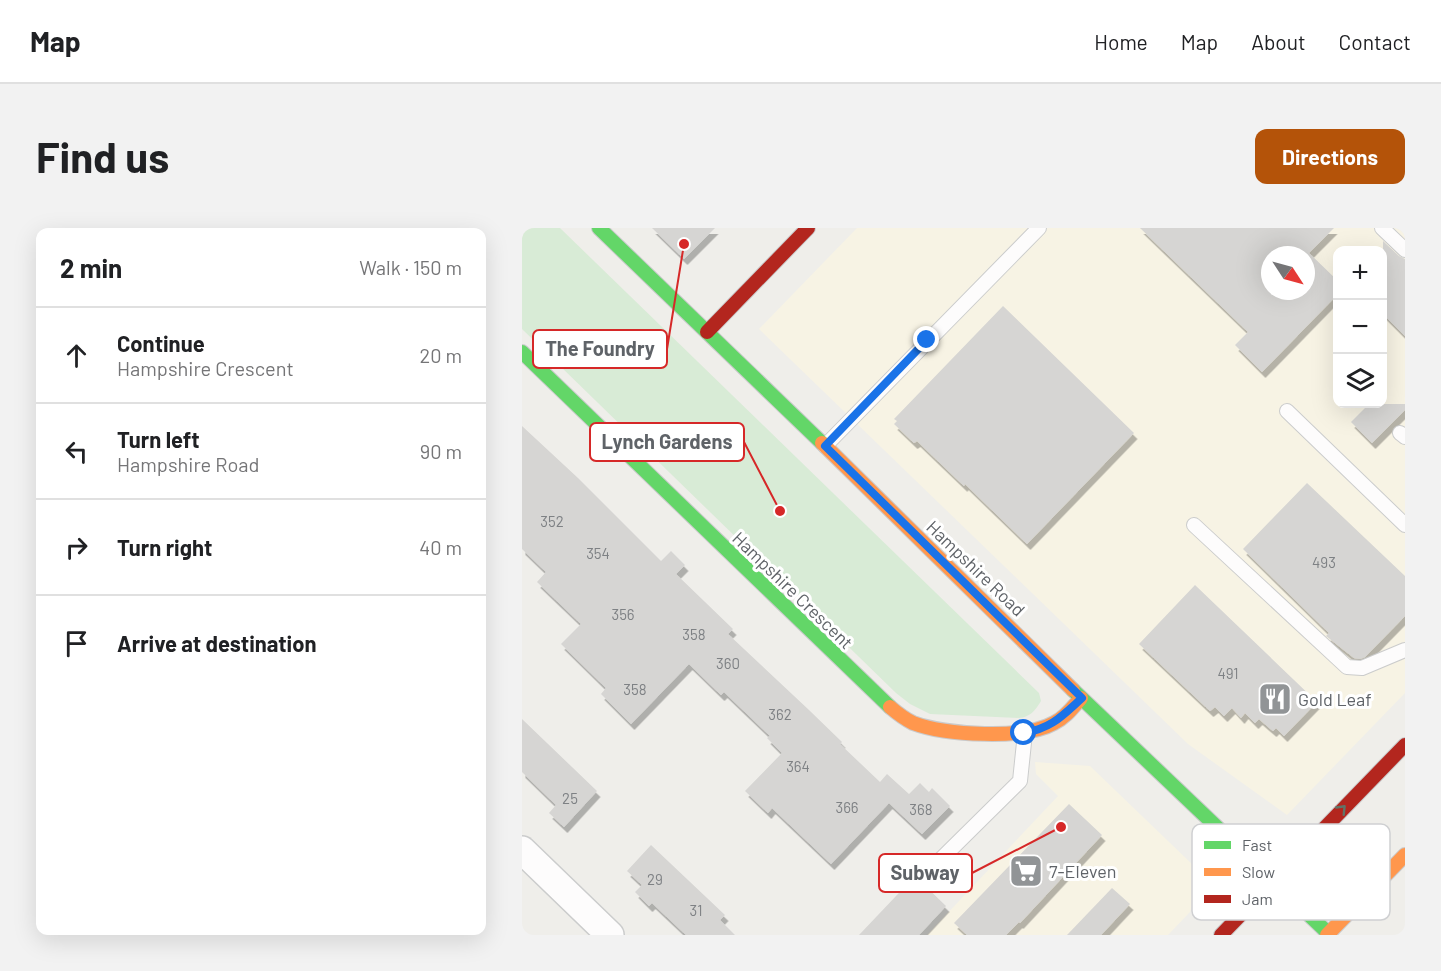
<!DOCTYPE html>
<meta charset="utf-8">
<style>
body{margin:0;font-family:Barlow,sans-serif;background:#f2f2f2;color:#202124}
.controls{position:absolute;right:18px;top:18px;display:grid;overflow:hidden;border-radius:12px;box-shadow:0 6px 24px #0002}
.controls button{width:54px;height:54px;display:grid;place-items:center;padding:0;border:0;border-bottom:2px solid #e0e0e0;background:#fff;color:#202124;font:30px sans-serif}
.compass{position:absolute;left:739px;top:18px;width:54px;height:54px;border-radius:50%;background:#fff;box-shadow:0 6px 24px #0002;rotate:126deg}
.stop{position:absolute;width:18px;height:18px;margin:-14px;border:4px solid #1a73e8;border-radius:50%;background:#fff}
.stop.end{background:#1a73e8;border-color:#fff;box-shadow:0 2px 6px #0008}
.list{margin:0;padding:0;list-style:none}
h2{display:flex;justify-content:space-between;align-items:center;height:78px;margin:0;padding:0 24px;font-size:26px}
h2 small{font-size:20px;font-weight:400;color:#757577}
.list li{display:grid;grid-template-columns:39px 1fr auto;gap:18px;align-items:center;box-sizing:border-box;height:96px;padding:0 24px;border-top:2px solid #e0e0e0}
.list b{display:block;font-size:22px;white-space:nowrap}
.list p{margin:0;font-size:20px;white-space:nowrap;color:#757577}
.list em{font-size:20px;font-style:normal;color:#757577}
.icon{flex:none;width:33px;height:33px;fill:none;stroke:currentColor;stroke-width:2;stroke-linecap:round;stroke-linejoin:round}
.map{position:relative;flex:none;width:883px;height:707px;overflow:hidden;border-radius:12px}
header{display:flex;align-items:center;gap:36px;box-sizing:border-box;height:84px;padding:0 30px;background:#fff;border-bottom:2px solid #e0e0e0}
header strong{font-size:28px}
nav{display:flex;gap:33px;margin-inline-start:auto;font-size:21px}
.intro{display:flex;align-items:center;justify-content:space-between;box-sizing:border-box;height:144px;padding:0 36px}
h1{margin:0;font-size:42px}
.button{padding:15px 27px;border-radius:12px;background:#b45309;color:#fff;font-size:21px;font-weight:700}
main{display:flex;gap:36px;padding:0 36px}
aside{flex:1;background:#fff;border-radius:12px;box-shadow:0 6px 24px #0002}
.map>svg:first-child{display:block}
.commercial{fill:#f7f3e4;fill-rule:evenodd}
.green{fill:#d8ebd6}
.building{fill:#d6d5d3;fill-rule:evenodd;filter:url(#shadow)}
.lines{fill:none;stroke-linecap:round;stroke-linejoin:round}
.lane-casing{stroke:#cbcccc;stroke-width:16}
.street-casing{stroke:#cbcccc;stroke-width:30}
.fast-casing{stroke:#cacacb;stroke-width:16}
.slow-casing{stroke:#cacacb;stroke-width:16}
.jam-casing{stroke:#cacacb;stroke-width:16}
.lane{stroke:#fdfcfc;stroke-width:14}
.street{stroke:#fdfcfc;stroke-width:27}
.fast{stroke:#63d668;stroke-width:14}
.slow{stroke:#ff974d;stroke-width:14}
.jam{stroke:#b3261e;stroke-width:14}
.oneway{stroke:#607468}
.route{stroke:#1a73e8;stroke-width:8}
.labels{text-anchor:middle;dominant-baseline:central;stroke-width:6;stroke-linejoin:round;paint-order:stroke}
.number-label{font-size:15px;fill:#7e8184}
.street-label{font-size:18px;fill:#5f6368;stroke:#fff}
.poi-label{font-size:18px;fill:#5f6368;stroke:#fff;text-anchor:start}
.key{fill:#fff;stroke:#cfd0d2;stroke-width:1.5}
.key-label{font-size:16px;fill:#5f6368}
.leader{fill:none;stroke:#d62828;stroke-width:2}
.callout-dot{fill:#d62828;stroke:#fff;stroke-width:2}
.callout{fill:#fff;stroke:#d62828;stroke-width:2}
.callout-label{font-size:20px;text-anchor:middle;font-weight:bold;fill:#5f6368}
</style>
<header>
<strong>Map</strong>
<nav><a>Home</a><a>Map</a><a>About</a><a>Contact</a></nav>
</header>
<div class="intro"><h1>Find us</h1><a class="button">Directions</a></div>
<main>
<aside>
<h2>2 min<small>Walk · 150 m</small></h2>
<ul class="list">
<li><svg class="icon" aria-label="ahead" viewBox="0 0 24 24"><path d="M12 20V5M6 11l6-6 6 6"/></svg><div><b>Continue</b><p>Hampshire Crescent</p></div><em>20 m</em></li>
<li><svg class="icon" aria-label="left" viewBox="0 0 24 24"><path d="M17 20v-9H6M10 6l-5 5 5 5"/></svg><div><b>Turn left</b><p>Hampshire Road</p></div><em>90 m</em></li>
<li><svg class="icon" aria-label="right" viewBox="0 0 24 24"><path d="M7 20v-9h11M14 6l5 5-5 5"/></svg><div><b>Turn right</b></div><em>40 m</em></li>
<li><svg class="icon" aria-label="arrive" viewBox="0 0 24 24"><path d="M6 21V4h12l-3 4 3 4H6"/></svg><div><b>Arrive at destination</b></div></li>
</ul>
</aside>
<div class="map">
<svg width="883" height="707" viewBox="0 0 883 707">
<defs>
<filter id="shadow"><feDropShadow dx="3.5" dy="6" stdDeviation="0" flood-color="#0004"/></filter>
</defs>
<rect width="100%" height="100%" fill="#efeeea"/>
<g class="commercial">
<path d="M335,0H883V465L765,587L666,516L237,101ZM816,22H860V176H816ZM748,27H784V63H748Z"/>
<polygon points="513,534 568,538 672,638 676,657 668,684 646,707 405,707 536,568 514,546"/>
</g>
<path class="green" d="M0,0H38L517,465L519,473C513,483 508,489 497,490L408,486L388,476L374,465L0,101Z"/>
<g class="building">
<polygon points="130,0 193,0 162,31"/>
<path d="M618,0H812L787,25L816,53V66L740,144L713,117L726,104ZM748,27H784V63H748Z"/>
<polygon points="861,13 877,28 883,31 883,108 861,86"/>
<polygon points="481,78 612,205 505,316 443,256 442,258 395,213 392,215 372,196 375,193 372,191"/>
<polygon points="847,176 883,176 883,182 850,215 829,194"/>
<polygon points="0,198 56,250 139,333 149,323 163,337 154,346 211,401 206,406 287,482 320,514 318,516 358,554 365,546 387,566 398,555 407,564 410,560 428,578 400,606 367,575 309,636 250,580 246,585 223,563 260,525 245,510 248,508 202,464 199,467 167,436 109,496 79,466 84,460 39,416 59,396 15,354 24,344 0,321"/>
<polygon points="785,255 883,348 883,388 843,429 838,431 832,430 804,408 807,405 721,321"/>
<polygon points="673,357 795,474 762,508 754,500 751,503 737,491 733,495 723,485 719,490 710,480 702,488 693,479 688,483 617,416"/>
<polygon points="0,491 75,563 42,599 27,585 34,577 0,544"/>
<polygon points="547,576 580,607 498,695 497,694 484,707 445,707 432,695"/>
<polygon points="129,617 203,687 198,692 213,707 164,707 130,675 127,678 113,664 120,657 105,643"/>
<polygon points="393,648 424,678 397,707 337,707"/>
<polygon points="590,660 608,676 579,707 545,707"/>
</g>
<g class="lines">
<g class="lane-casing">
<g id="lane">
<polyline points="860,0 883,22"/>
<polyline points="765,183 883,297"/>
<polyline points="878,205 883,209"/>
<polyline points="303,218 517,0"/>
<polyline points="672,297 825,439 840,440 883,422"/>
<polyline points="413,637 498,553 503,505"/>
</g>
</g>
<g class="street-casing">
<polyline id="street" points="0,622 88,707"/>
</g>
<g class="fast-casing">
<g id="fast">
<polyline points="77,0 300,215"/>
<polyline points="0,124 368,479"/>
<polyline points="551,462 806,705"/>
</g>
</g>
<g class="slow-casing">
<g id="slow">
<polyline points="300,215 551,462"/>
<path d="M368,479C375,485 383,491 391,495C423,507 502,512 532,495C543,490 551,479 559,470"/>
<polyline points="805,707 883,627"/>
</g>
</g>
<g class="jam-casing">
<g id="jam">
<polyline points="185,104 286,0"/>
<polyline points="699,707 883,517"/>
</g>
</g>
<use href="#lane" class="lane"/>
<use href="#street" class="street"/>
<use href="#fast" class="fast"/>
<use href="#slow" class="slow"/>
<use href="#jam" class="jam"/>
</g>
<defs><path id="oneway-chevron" d="M-2-3.5L2.5 0L-2 3.5" fill="none" stroke-width="1.6" stroke-linecap="round" stroke-linejoin="round" transform="scale(1.5)"/></defs>
<use class="oneway" href="#oneway-chevron" transform="translate(820 581) rotate(-46)"/>
<g class="lines">
<path class="route" d="M405,112L303,218L560,470C540,488 530,500 502,505"/>
</g>
<defs>
<g id="restaurant-square" transform="scale(1.725)"><rect x="-9" y="-9" width="18" height="18" rx="4" fill="#919496" stroke="#fff"/><path d="M-5-6h1v4h1v-4h1v4h1v-4h1v5L-1.5 .5V6h-2V.5L-5-1ZM5-6V6H3V1.5H1.5Q1.5-4 5-6Z" fill="#fff"/></g>
<g id="supermarket-square" transform="scale(1.725)"><rect x="-9" y="-9" width="18" height="18" rx="4" fill="#919496" stroke="#fff"/><path d="M-6-5.5h2.5l.6 2H6L4.5 2H-2.5L-4.4-4H-6ZM-1.5 3.2a1.3 1.3 0 1 0 .1 0ZM3 3.2a1.3 1.3 0 1 0 .1 0Z" fill="#fff"/></g>
</defs>
<g fill-rule="evenodd">
<use href="#restaurant-square" x="753" y="471"/>
<use href="#supermarket-square" x="504" y="643"/>
</g>
<g class="labels">
<g class="number-label">
<text x="30" y="293">352</text>
<text x="76" y="325">354</text>
<text x="802" y="334">493</text>
<text x="101" y="386">356</text>
<text x="172" y="406">358</text>
<text x="206" y="435">360</text>
<text x="706" y="445">491</text>
<text x="113" y="461">358</text>
<text x="258" y="486">362</text>
<text x="276" y="538">364</text>
<text x="48" y="570">25</text>
<text x="325" y="579">366</text>
<text x="399" y="581">368</text>
<text x="133" y="651">29</text>
<text x="174" y="682">31</text>
</g>
<g class="street-label">
<text transform="translate(454 340) rotate(44)">Hampshire Road</text>
<text transform="translate(271 362) rotate(44)">Hampshire Crescent</text>
</g>
<g class="poi-label">
<text x="776" y="471">Gold Leaf</text>
<text x="527" y="643">7-Eleven</text>
</g>
</g>
<rect x="670" y="596" width="198" height="96" rx="9" class="key"/>
<rect x="682" y="613" width="27" height="8" fill="#63d668"/>
<rect x="682" y="640" width="27" height="8" fill="#ff974d"/>
<rect x="682" y="667" width="27" height="8" fill="#b3261e"/>
<g class="key-label">
<text x="720" y="623">Fast</text>
<text x="720" y="650">Slow</text>
<text x="720" y="677">Jam</text>
</g>
<path class="leader" d="M162 16L145 121M258 283L222 214M539 599L450 645"/>
<g class="callout-dot">
<circle cx="162" cy="16" r="6"/>
<circle cx="258" cy="283" r="6"/>
<circle cx="539" cy="599" r="6"/>
</g>
<g class="callout">
<rect x="11" y="102" width="134" height="38" rx="6"/>
<rect x="68" y="195" width="154" height="38" rx="6"/>
<rect x="357" y="626" width="93" height="38" rx="6"/>
</g>
<g class="callout-label">
<text x="78" y="128">The Foundry</text>
<text x="145" y="221">Lynch Gardens</text>
<text x="403" y="652">Subway</text>
</g>
</svg>
<div class="controls">
<button>+</button>
<button>−</button>
<button><svg class="icon" aria-label="layers" viewBox="0 0 24 24"><path d="M12 4l9 5-9 5-9-5zM3 14l9 5 9-5"/></svg></button>
</div>
<svg class="compass" viewBox="-18 -18 36 36"><path d="M0-13l5 13h-10z" fill="#e53935"/><path d="M0 13l5-13h-10z" fill="#757577"/></svg>
<div class="stop" style="left:502px;top:505px"></div>
<div class="stop end" style="left:405px;top:112px"></div>
</div>
</main>
